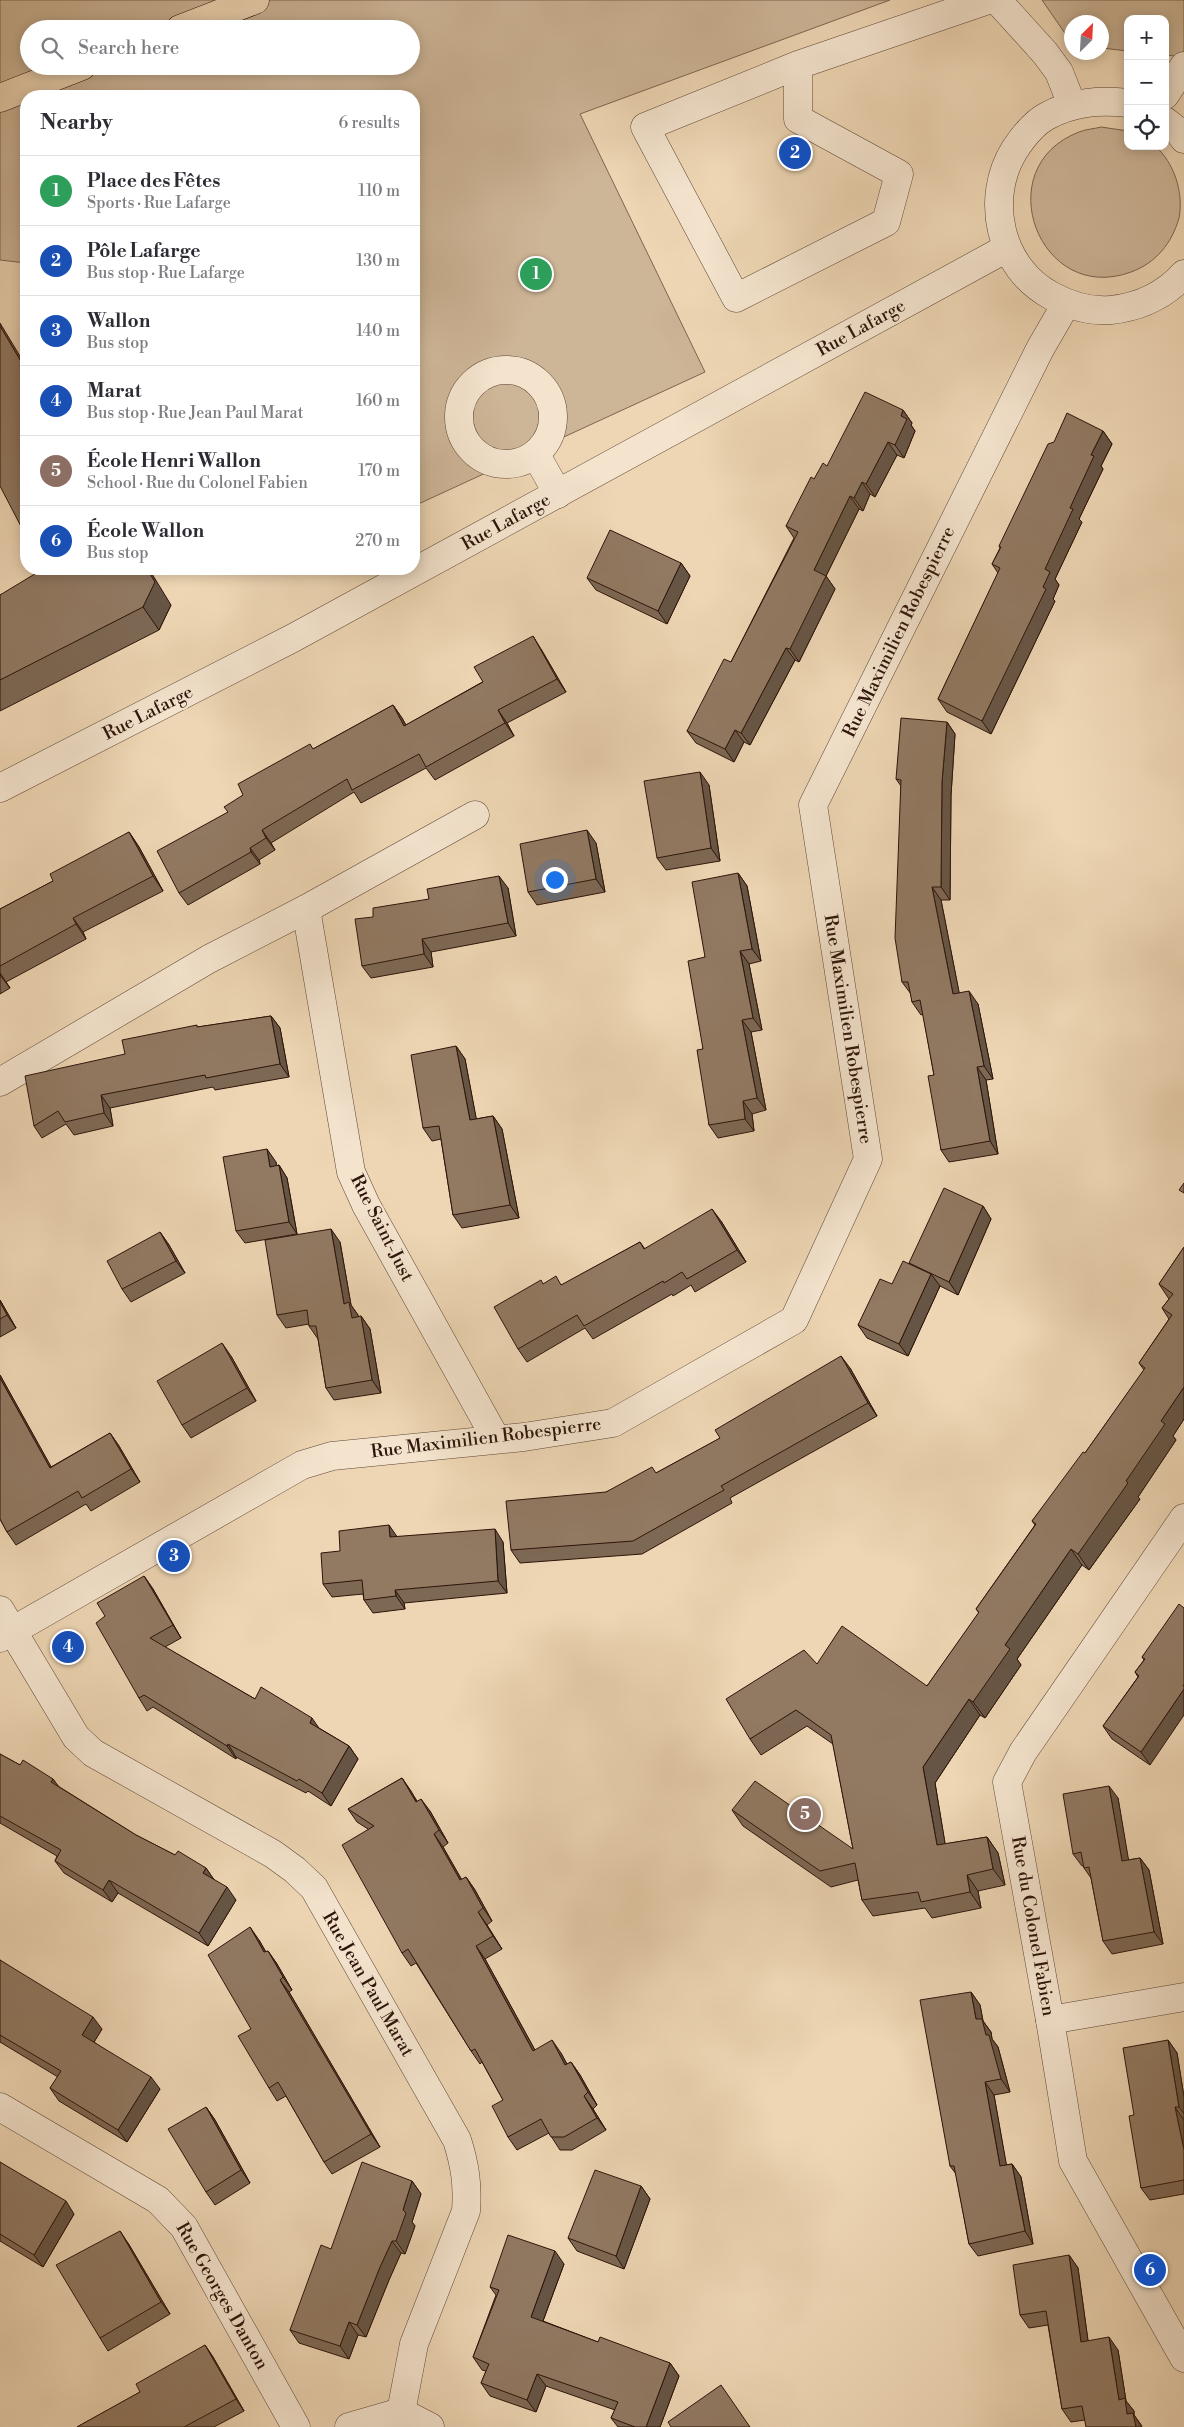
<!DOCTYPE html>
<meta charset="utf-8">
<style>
body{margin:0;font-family:"Libre Bodoni",serif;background:#f7f7f7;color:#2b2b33}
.controls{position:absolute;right:15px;top:15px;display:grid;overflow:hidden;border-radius:10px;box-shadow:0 2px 12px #0003}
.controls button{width:45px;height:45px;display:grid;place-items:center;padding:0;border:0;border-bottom:1px solid #e1e1e2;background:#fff;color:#2b2b33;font:25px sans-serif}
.compass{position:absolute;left:1064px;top:15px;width:45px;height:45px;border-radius:50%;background:#fff;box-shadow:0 2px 12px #0003;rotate:24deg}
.you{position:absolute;left:554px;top:879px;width:18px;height:18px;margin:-12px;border:4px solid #fff;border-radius:50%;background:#1a73e8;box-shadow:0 0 0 8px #1a73e833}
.badge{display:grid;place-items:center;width:32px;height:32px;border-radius:50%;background:#db2777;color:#fff;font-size:16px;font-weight:700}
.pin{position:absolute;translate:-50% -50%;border:2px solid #fff;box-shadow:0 1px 5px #0006}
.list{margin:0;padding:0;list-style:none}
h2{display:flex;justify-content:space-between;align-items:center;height:65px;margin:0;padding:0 20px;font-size:21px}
h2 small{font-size:16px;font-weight:400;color:#7c7c81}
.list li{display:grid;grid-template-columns:32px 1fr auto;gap:15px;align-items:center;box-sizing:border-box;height:70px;padding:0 20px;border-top:1px solid #e1e1e2}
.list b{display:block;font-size:19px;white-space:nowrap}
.list p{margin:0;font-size:16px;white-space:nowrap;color:#7c7c81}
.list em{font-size:16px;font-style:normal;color:#7c7c81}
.icon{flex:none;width:28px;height:28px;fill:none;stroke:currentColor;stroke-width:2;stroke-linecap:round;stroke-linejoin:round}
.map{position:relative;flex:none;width:1184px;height:2427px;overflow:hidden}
.search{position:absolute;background:#fff;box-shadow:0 2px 12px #0003;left:20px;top:20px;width:400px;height:55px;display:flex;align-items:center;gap:12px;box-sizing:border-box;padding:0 18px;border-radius:28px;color:#7c7c81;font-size:19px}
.panel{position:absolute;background:#fff;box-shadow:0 2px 12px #0003;left:20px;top:90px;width:400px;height:485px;border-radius:20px}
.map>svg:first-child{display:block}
.green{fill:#cdb597;stroke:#7d6450;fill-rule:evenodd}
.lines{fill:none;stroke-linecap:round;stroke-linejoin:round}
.minor-casing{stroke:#5d4434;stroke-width:29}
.major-casing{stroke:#2d140a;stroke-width:29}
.minor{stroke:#f4e4ce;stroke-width:28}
.major{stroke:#eed6b4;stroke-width:28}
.wall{fill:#7d6854;stroke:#2d140a}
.shaded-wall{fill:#665545;stroke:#2d140a}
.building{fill:#917962;stroke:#2d140a}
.labels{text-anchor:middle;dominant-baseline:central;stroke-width:4.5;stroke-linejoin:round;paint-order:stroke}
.street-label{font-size:18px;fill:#2d140a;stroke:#f4e4ce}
</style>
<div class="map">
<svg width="1184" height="2427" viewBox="0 0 1184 2427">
<rect width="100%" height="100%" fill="#eed6b4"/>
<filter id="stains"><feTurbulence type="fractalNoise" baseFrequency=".004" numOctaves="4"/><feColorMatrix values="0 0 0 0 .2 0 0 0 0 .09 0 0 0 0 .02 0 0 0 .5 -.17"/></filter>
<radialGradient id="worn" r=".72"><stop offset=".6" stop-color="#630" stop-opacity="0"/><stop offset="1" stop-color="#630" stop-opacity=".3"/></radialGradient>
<g class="green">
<path d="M0,0H890L580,114L705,372L414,506V96H26V263L0,260ZM29,29H411V66H29Z"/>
<polygon points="1042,0 1184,0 1184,57 1165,55 1165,19 1128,19 1128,51 1102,48 1102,22 1072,22 1071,42"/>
<path d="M1101,127L1128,131V146H1155C1174,162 1184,193 1179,218C1172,243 1156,263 1131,272C1039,306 987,167 1079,132C1086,129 1094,129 1101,127Z"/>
</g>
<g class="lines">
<g class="minor-casing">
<g id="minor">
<polyline points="997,0 1045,53 1059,72 1072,105"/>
<polyline points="798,65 798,119 899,174 886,222 736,298 645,127 798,65 988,0"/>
<polyline points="1165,95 1184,66"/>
<path d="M1128,103C1098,100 1073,102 1047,116C1034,123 1023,137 1015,149C984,198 999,268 1052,296C1071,306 1090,312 1111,310C1139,307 1165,295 1184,274"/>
<polyline points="1165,121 1179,132 1184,139"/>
<circle cx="506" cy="417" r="47"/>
<polyline points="536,455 558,494"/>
<polyline points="0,788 293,638 1007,248"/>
<polyline points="306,909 351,1172 366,1205 496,1439"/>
<polyline points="0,1082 209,959 306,909 475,815"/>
<polyline points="1184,1518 1023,1752 1007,1782 1050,2020 1073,2161 1184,2358"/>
<path d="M0,1610L76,1737L93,1753L273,1854L295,1870L314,1888L457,2140C465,2165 468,2185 466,2211L414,2344L401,2412"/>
<polyline points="0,1638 302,1465 332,1456 524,1437 613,1423 794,1320 868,1159 813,805 1040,349 1066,304"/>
<polyline points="1050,2020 1184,1997"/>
<polyline points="0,2107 158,2200 184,2227 296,2427"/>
<polyline points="401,2412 430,2427"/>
<polyline points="349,2427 401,2412"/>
</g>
</g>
<g class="major-casing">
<g id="major">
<polyline points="180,29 255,0"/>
<polyline points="0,98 82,66"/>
</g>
</g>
<use href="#minor" class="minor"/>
<use href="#major" class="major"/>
</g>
<g class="wall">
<polygon points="903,410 912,423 911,425 915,431 904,458 897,455 875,497 870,494 863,511 859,509 826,576 835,589 799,662 795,660 750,745 744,742 734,762 696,743 687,731 731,662 794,538 786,526 814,479 827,466"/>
<polygon points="1103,431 1112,444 1101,466 1103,469 1079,519 1082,522 1055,579 1059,585 1053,599 1055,601 991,734 947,712 938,699 998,573 992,564 1000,548 999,546"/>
<polygon points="681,563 690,576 667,624 596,590 587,578"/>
<polygon points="0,595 171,605 159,630 0,711"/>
<polygon points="541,649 566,692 507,723 514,736 435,780 426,768 361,803 354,792 271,843 275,850 259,860 260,864 188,905 179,893 228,812 243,795 313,749 393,705 402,718 406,725"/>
<polygon points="947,722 955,734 951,795 950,900 941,900 959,993 978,1004 993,1079 986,1080 998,1154 949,1162 941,1150 934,1075 923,1014 921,1015 912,1002 911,994 902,982 901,786 896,779"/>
<polygon points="709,785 720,861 666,870 657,858"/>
<polygon points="129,832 139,847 163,891 83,932 86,939 6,982 10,988 0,994 0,909 53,881"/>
<polygon points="596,843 605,892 537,905 528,892"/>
<polygon points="738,873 747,886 761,961 749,964 762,1030 751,1032 766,1110 752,1114 754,1131 718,1138 709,1125 703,1049 705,957"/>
<polygon points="508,888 516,936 431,952 433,967 371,978 362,966 373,917"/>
<polygon points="271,1016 280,1028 289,1077 215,1090 213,1087 110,1108 113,1126 74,1135 66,1124 42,1138 34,1126 125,1054 198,1027"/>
<polygon points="456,1046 465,1059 476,1119 493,1116 502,1129 519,1218 462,1228 453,1215 441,1139 432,1141 423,1128"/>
<polygon points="276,1162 276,1166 279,1165 287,1178 297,1234 245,1243 236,1231"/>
<polygon points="983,1206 991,1219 958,1295 940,1286 908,1356 867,1338 858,1325 892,1284 910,1264 909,1263"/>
<polygon points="721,1221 746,1262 695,1292 691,1285 673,1296 672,1294 593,1339 585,1328 527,1362 518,1349 543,1284 562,1285 640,1242 645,1249"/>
<polygon points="160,1232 169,1245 185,1273 131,1302 122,1289"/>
<polygon points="340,1242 351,1305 358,1315 358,1317 361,1316 370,1329 381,1393 334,1400 326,1388 318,1339 309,1326 309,1324 286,1328 277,1315"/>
<polygon points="1184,1247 1184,1419 1173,1436 1176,1440 1138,1497 1140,1499 1089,1570 1082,1565 1017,1659 1021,1665 985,1718 980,1715 935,1783 945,1844 987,1837 998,1853 1005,1885 978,1891 981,1908 932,1918 925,1908 873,1916 862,1900 858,1880 831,1887 743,1826 732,1810 853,1849 833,1744 807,1726 761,1755 750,1739 817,1664 927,1686 979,1613 976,1609 1035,1525 1032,1521 1085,1453 1144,1370 1139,1363 1169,1319 1162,1308 1169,1299 1159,1284"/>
<polygon points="0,1300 16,1328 0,1337"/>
<polygon points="231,1356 256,1401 191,1438 182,1425"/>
<polygon points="850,1368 877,1416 730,1498 732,1503 642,1554 520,1563 511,1550 606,1492 656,1473"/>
<polygon points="0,1375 51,1467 110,1433 119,1446 140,1482 91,1511 86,1504 16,1545 7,1532 0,1519"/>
<polygon points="397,1537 503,1542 507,1593 404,1603 405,1609 373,1613 364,1600 363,1594 332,1597 323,1584"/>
<polygon points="144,1576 153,1589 181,1638 165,1647 255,1699 319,1728 349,1746 358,1759 331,1806 308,1791 306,1793 236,1757 236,1759 153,1707 147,1711 139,1698 105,1616"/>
<polygon points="1184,1608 1150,1765 1112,1739 1103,1726 1138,1677 1135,1672 1144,1660 1142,1657"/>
<polygon points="0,1754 20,1765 53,1779 58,1786 136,1835 175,1855 206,1868 214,1880 236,1900 208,1946 118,1893 112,1902 64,1873 55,1861 57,1856 0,1823"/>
<polygon points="402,1778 417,1801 430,1811 448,1843 443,1847 462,1880 466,1877 475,1890 492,1921 487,1925 502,1949 485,1959 535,2050 561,2053 567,2064 571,2062 580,2075 597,2105 593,2109 606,2130 572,2150 560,2150 549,2133 517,2150 508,2137 503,2100 482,2062 480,2064 471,2051 416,1963 411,1966 402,1953 368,1829 357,1822 348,1809"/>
<polygon points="1118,1798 1128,1860 1140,1858 1149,1870 1163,1944 1112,1954 1103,1941 1091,1878 1084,1868 1084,1866 1082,1866 1073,1854"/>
<polygon points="259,1940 266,1952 268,1951 277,1964 292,1990 289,1992 380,2147 332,2174 324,2162 286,2096 277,2101 269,2088 251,2029"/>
<polygon points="0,1960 102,2029 94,2042 160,2089 127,2142 59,2101 50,2088 58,2077 0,2042"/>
<polygon points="971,1992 980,2005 983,2021 991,2032 992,2039 998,2047 1010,2092 994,2095 1006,2165 1012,2164 1021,2177 1033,2244 978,2256 969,2244 956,2174 950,2166"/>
<polygon points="1168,2040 1177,2053 1184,2097 1184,2194 1150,2200 1141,2188 1134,2115"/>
<polygon points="206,2107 215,2120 250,2183 215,2205 206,2192"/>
<polygon points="0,2162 74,2214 43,2267 0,2241"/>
<polygon points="412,2181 421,2194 412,2222 415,2226 405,2254 401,2253 389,2280 366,2337 358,2335 349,2359 299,2343 290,2330 331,2249"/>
<polygon points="641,2186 650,2199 624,2269 577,2251 568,2238"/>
<polygon points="128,2243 170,2314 108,2351 100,2338"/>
<polygon points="1069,2255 1078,2268 1088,2341 1118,2350 1126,2401 1134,2411 1134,2415 1142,2426 1085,2420 1071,2422 1062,2409 1048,2325 1029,2328 1020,2315"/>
<polygon points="564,2264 543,2321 598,2342 670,2363 679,2376 660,2427 618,2427 611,2418 615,2410 546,2386 536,2412 490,2396 481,2383 486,2371 482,2370 473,2357 496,2295 490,2287"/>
<polygon points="205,2345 213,2357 244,2411 214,2427 77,2427 140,2392"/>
</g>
<g class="shaded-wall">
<polygon points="0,323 26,366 26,370 0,326"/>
<polygon points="903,410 912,423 911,425 915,431 904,458 895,445 901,416"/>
<polygon points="1103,431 1112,444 1101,466 1103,469 1079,519 1082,522 1055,579 1059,585 1053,599 1055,601 991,734 982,721 1043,587 1045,569 1091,455"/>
<polygon points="888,442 897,455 875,497 866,484"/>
<polygon points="862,482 870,494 863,511 854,498"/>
<polygon points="850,496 859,509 826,576 835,589 799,662 790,649 814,570"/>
<polygon points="681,563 690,576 667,624 658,611"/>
<polygon points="147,569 149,569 171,605 159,630 143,607"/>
<polygon points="533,636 541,649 566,692 557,679"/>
<polygon points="786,648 795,660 750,745 741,733"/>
<polygon points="393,705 402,718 413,739 404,726"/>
<polygon points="498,710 507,723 514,736 505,723"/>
<polygon points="947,722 955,734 951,795 950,900 941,887 942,782"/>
<polygon points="735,730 744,742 734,762 725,749"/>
<polygon points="700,772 709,785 720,861 711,848"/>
<polygon points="262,830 271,843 275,850 266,838"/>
<polygon points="587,830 596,843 605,892 596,879"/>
<polygon points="129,832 139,847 163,891 153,876"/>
<polygon points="250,848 259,860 260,864 251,852"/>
<polygon points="738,873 747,886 761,961 752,949"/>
<polygon points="499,876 508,888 516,936 508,923"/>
<polygon points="932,887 941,900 962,1007 953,994"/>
<polygon points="73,918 83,932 86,939 76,924"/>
<polygon points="422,939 431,952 433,967 424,954"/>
<polygon points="740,951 749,964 762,1030 753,1018"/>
<polygon points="0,973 10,988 0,975"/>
<polygon points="969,991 978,1004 993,1079 984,1066"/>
<polygon points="271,1016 280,1028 289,1077 280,1064"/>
<polygon points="742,1020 751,1032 766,1110 757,1098"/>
<polygon points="456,1046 465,1059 479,1133 470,1120"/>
<polygon points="977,1067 986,1080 998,1154 990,1141"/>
<polygon points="101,1095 110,1108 113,1126 104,1113"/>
<polygon points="743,1101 752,1114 754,1131 745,1119"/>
<polygon points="493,1116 502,1129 519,1218 510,1205"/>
<polygon points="267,1149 276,1162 278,1179 270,1167"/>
<polygon points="279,1165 287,1178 297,1234 289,1222"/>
<polygon points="983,1206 991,1219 958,1295 949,1282"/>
<polygon points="712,1209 721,1221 746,1262 737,1250"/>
<polygon points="331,1229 340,1242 351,1305 358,1315 361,1331 352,1318 344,1304"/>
<polygon points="160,1232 169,1245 185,1273 176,1261"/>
<polygon points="931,1274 940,1286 908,1356 899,1344"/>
<polygon points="0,1300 16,1328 7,1315 0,1302"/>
<polygon points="361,1316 370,1329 381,1393 372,1380"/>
<polygon points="222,1343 231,1356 256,1401 247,1388"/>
<polygon points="841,1356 850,1368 877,1416 868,1403"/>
<polygon points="0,1375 59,1481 50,1468 0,1378"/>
<polygon points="1184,1387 1184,1419 1173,1436 1176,1440 1138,1497 1140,1499 1089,1570 1078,1554 1126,1481 1161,1421"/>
<polygon points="110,1433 119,1446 140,1482 131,1469"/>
<polygon points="389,1525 398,1538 390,1537"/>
<polygon points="495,1529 503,1542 507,1593 498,1581"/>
<polygon points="1071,1549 1082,1565 1017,1659 1021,1665 985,1718 973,1702 1005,1645"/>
<polygon points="144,1576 153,1589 181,1638 173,1625"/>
<polygon points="395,1590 404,1603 405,1609 396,1596"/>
<polygon points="1184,1689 1184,1715 1150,1765 1141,1752"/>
<polygon points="969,1699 980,1715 935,1783 948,1861 937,1845 923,1767"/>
<polygon points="312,1718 321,1731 310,1723"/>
<polygon points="228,1744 236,1757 236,1759 227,1746"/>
<polygon points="349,1746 358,1759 331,1806 322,1793"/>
<polygon points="402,1778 411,1791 424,1814 416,1802"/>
<polygon points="53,1779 62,1791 51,1782"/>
<polygon points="1109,1786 1118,1798 1131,1874 1122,1861"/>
<polygon points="421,1799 430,1811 448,1843 439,1830"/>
<polygon points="434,1834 443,1847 469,1893 460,1880"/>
<polygon points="987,1837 998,1853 1005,1885 993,1869"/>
<polygon points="1140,1858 1149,1870 1163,1944 1154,1932"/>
<polygon points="206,1868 215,1881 203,1873"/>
<polygon points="967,1875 978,1891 981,1908 970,1892"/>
<polygon points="466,1877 475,1890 492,1921 483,1908"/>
<polygon points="109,1880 118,1893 112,1902 103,1890"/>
<polygon points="227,1887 236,1900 208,1946 199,1933"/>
<polygon points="478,1912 487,1925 502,1949 493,1936"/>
<polygon points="250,1927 259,1940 273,1965 264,1952"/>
<polygon points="476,1946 485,1959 542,2063 533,2051"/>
<polygon points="268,1951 277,1964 292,1990 283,1977"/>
<polygon points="280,1980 289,1992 380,2147 371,2134"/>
<polygon points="971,1992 980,2005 983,2021 991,2032 992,2039 998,2047 1010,2092 1001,2079 976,2019"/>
<polygon points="93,2017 102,2029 91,2047 82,2035"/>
<polygon points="552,2040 561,2053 574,2078 565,2065"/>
<polygon points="1168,2040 1177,2053 1184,2097 1184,2114 1179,2107"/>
<polygon points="571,2062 580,2075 597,2105 588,2092"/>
<polygon points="151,2077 160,2089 127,2142 118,2130"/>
<polygon points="985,2082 994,2095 1009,2179 1000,2166"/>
<polygon points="584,2096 593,2109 606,2130 597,2118"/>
<polygon points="206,2107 215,2120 250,2183 241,2170"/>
<polygon points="1175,2107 1184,2120 1184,2150"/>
<polygon points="1012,2164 1021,2177 1033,2244 1025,2231"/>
<polygon points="412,2181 421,2194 412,2222 415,2226 405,2254 396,2241 403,2210"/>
<polygon points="641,2186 650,2199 624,2269 616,2256"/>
<polygon points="66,2201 74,2214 43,2267 34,2255"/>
<polygon points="120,2231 128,2243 170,2314 161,2302"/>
<polygon points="392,2241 401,2253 389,2280 366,2337 357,2325 380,2267"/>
<polygon points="555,2251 564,2264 540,2329 531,2317"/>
<polygon points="1069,2255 1078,2268 1090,2355 1081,2342"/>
<polygon points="349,2322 358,2335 349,2359 340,2346"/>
<polygon points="1109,2337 1118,2350 1126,2401 1134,2411 1134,2415 1142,2427 1136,2427 1127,2414 1119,2400"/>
<polygon points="205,2345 213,2357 244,2411 236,2399"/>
<polygon points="670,2363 679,2376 660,2427 646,2427"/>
<polygon points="537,2374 546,2386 536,2412 527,2400"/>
</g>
<g class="building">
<polygon points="0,326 26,370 26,536 0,486"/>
<polygon points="865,392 903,410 901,416 907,419 895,445 888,442 866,484 862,482 854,498 850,496 814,570 826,576 790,649 786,648 741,733 735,730 725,749 687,731 724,659 731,662 798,532 786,526 811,477 814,479 823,463 827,466"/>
<polygon points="1067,413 1103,431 1091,455 1094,456 1070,508 1073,509 1045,569 1050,572 1043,587 1046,589 982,721 938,699 1000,568 992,564 1001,547 999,546 1048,444 1054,442"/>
<polygon points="610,530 681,563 658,611 587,578"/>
<polygon points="43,569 147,569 155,582 143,607 0,680 0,595"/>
<polygon points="533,636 557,679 498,710 505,723 426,767 419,754 352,790 347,779 262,830 266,838 250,848 251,852 179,893 157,851 228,812 224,807 243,795 238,784 310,744 313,749 393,705 404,726 483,682 474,667"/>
<polygon points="901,718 947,722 942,782 941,887 932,887 953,994 969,991 984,1066 977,1067 990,1141 941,1150 928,1076 934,1075 920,1000 912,1002 908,982 902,982 895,938 901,780 896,779"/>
<polygon points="700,772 711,848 657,858 644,781"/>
<polygon points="587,830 596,879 528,892 520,844"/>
<polygon points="129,832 153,876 73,918 76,924 0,966 0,909 53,881 50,874"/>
<polygon points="738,873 752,949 740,951 753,1018 742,1020 757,1098 743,1101 745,1119 709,1125 697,1050 703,1049 688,961 705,957 692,882"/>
<polygon points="499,876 508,923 422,939 424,954 362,966 355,919 373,917 373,908 429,899 427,889"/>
<polygon points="271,1016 280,1064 206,1078 205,1075 101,1095 104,1113 65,1122 58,1111 34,1126 25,1076 125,1054 122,1040 197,1025 197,1027"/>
<polygon points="456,1046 470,1120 493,1116 510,1205 453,1215 439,1126 423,1128 411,1055"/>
<polygon points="267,1149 270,1167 279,1165 289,1222 236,1231 223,1157"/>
<polygon points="1184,1183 1184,1193 1179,1190"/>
<polygon points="944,1188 983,1206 949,1282 909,1263"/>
<polygon points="712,1209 737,1250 687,1279 682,1272 664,1283 663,1281 584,1326 577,1315 518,1349 494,1307 541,1280 543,1284 556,1276 561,1285 640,1242 644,1249"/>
<polygon points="331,1229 344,1304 349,1302 352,1318 361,1316 372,1380 326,1388 316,1326 309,1326 307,1310 277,1315 265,1240"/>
<polygon points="160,1232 176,1261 122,1289 107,1261"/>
<polygon points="1184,1247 1184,1387 1161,1421 1165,1424 1126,1481 1128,1483 1078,1554 1071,1549 1005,1645 1010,1649 973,1702 969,1699 923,1767 937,1845 987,1837 993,1869 967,1875 970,1892 921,1902 918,1892 862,1900 855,1863 820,1871 732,1810 755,1781 853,1849 831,1735 796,1710 750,1739 726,1699 804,1650 817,1664 842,1626 927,1686 979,1612 976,1609 1036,1524 1032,1521 1083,1452 1085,1453 1145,1368 1139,1363 1172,1315 1162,1308 1173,1294 1159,1284"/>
<polygon points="903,1261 931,1274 899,1344 858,1325 880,1279 892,1284"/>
<polygon points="0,1302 7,1315 0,1319"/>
<polygon points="222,1343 247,1388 182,1425 157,1381"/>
<polygon points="841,1356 868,1403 721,1486 724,1490 633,1541 511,1550 506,1501 606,1492 652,1467 656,1473 720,1438 715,1430"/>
<polygon points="0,1378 50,1468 110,1433 131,1469 82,1498 78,1491 7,1532 0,1519"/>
<polygon points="389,1525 390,1537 495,1529 498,1581 395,1590 396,1596 364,1600 362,1580 323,1584 321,1553 340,1551 339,1531"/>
<polygon points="144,1576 173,1625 150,1638 255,1699 261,1687 312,1718 310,1723 349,1746 322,1793 299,1779 297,1781 228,1744 227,1746 144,1695 139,1698 96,1623 105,1616 97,1603"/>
<polygon points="1179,1604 1184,1608 1184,1684 1183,1686 1184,1686 1184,1689 1141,1752 1103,1726 1139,1676 1135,1672 1145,1659 1142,1657"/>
<polygon points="0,1754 20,1765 23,1760 53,1779 51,1782 136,1835 175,1855 178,1851 206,1868 203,1873 227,1887 199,1933 109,1880 103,1890 55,1861 61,1850 0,1816"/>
<polygon points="402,1778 416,1802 421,1799 439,1830 434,1834 460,1880 466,1877 483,1908 478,1912 493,1936 476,1946 533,2051 552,2040 565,2065 571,2062 588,2092 584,2096 597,2118 564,2137 551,2137 541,2119 508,2137 492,2106 503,2100 475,2049 471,2051 408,1949 402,1953 342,1845 374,1826 348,1809"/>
<polygon points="1109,1786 1122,1861 1140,1858 1154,1932 1103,1941 1089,1867 1084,1868 1081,1852 1073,1854 1063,1794"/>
<polygon points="250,1927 264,1952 268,1951 283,1977 280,1980 371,2134 324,2162 278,2082 269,2088 238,2036 251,2029 208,1955"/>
<polygon points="0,1960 93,2017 82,2035 151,2077 118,2130 50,2088 61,2071 0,2035"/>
<polygon points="971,1992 976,2019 982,2019 986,2035 989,2035 1001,2079 985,2082 1000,2166 1012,2164 1025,2231 969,2244 954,2166 950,2166 920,2000"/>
<polygon points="1168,2040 1179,2107 1175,2107 1184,2150 1184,2180 1141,2188 1129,2116 1134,2115 1123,2048"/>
<polygon points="206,2107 241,2170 206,2192 168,2129"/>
<polygon points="0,2162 66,2201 34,2255 0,2234"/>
<polygon points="362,2162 412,2181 403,2210 406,2213 396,2241 392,2241 380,2267 357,2325 349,2322 340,2346 290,2330 321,2245 331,2249"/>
<polygon points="595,2170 641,2186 616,2256 568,2238"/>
<polygon points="120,2231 161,2302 100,2338 56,2265"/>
<polygon points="508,2235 555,2251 531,2317 598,2342 600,2337 670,2363 646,2427 635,2427 611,2418 618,2402 537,2374 527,2400 481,2383 489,2364 473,2357 499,2290 490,2287"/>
<polygon points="1069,2255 1081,2342 1109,2337 1119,2400 1125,2398 1127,2414 1133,2413 1136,2427 1086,2427 1082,2406 1062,2409 1046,2311 1020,2315 1013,2265"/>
<polygon points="205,2345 236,2399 184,2427 77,2427 140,2392 136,2384"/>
<polygon points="721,2385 750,2427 671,2427 668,2422"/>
</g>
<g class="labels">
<g class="street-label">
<text transform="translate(861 328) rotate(-29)">Rue Lafarge</text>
<text transform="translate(506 522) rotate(-29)">Rue Lafarge</text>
<text transform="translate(899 632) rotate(-64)">Rue Maximilien Robespierre</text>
<text transform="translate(148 713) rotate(-27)">Rue Lafarge</text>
<text transform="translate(848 1029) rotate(81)">Rue Maximilien Robespierre</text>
<text transform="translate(382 1228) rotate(63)">Rue Saint-Just</text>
<text transform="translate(486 1438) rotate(-7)">Rue Maximilien Robespierre</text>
<text transform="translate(1033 1926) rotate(80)">Rue du Colonel Fabien</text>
<text transform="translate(368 1984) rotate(60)">Rue Jean Paul Marat</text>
<text transform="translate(222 2296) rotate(60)">Rue Georges Danton</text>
</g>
</g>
<rect width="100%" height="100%" filter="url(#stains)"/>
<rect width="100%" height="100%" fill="url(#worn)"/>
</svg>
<div class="controls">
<button>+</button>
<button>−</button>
<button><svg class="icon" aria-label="locate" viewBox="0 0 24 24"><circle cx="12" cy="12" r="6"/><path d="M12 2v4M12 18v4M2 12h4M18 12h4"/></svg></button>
</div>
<svg class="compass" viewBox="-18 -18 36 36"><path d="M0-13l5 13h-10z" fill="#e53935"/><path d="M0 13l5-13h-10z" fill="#7c7c81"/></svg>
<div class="you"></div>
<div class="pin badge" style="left:536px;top:274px;background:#2e9e5b">1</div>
<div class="pin badge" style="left:795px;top:153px;background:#1a4fb4">2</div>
<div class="pin badge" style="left:174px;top:1556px;background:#1a4fb4">3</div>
<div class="pin badge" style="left:68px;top:1647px;background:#1a4fb4">4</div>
<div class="pin badge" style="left:805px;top:1814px;background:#8d6e63">5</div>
<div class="pin badge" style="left:1150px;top:2270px;background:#1a4fb4">6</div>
<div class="search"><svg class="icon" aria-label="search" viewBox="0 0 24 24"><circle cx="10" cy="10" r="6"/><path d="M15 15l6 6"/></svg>Search here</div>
<section class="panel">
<h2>Nearby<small>6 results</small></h2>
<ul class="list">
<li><span class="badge" style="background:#2e9e5b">1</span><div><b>Place des Fêtes</b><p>Sports · Rue Lafarge</p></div><em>110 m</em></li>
<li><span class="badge" style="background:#1a4fb4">2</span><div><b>Pôle Lafarge</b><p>Bus stop · Rue Lafarge</p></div><em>130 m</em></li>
<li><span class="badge" style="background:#1a4fb4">3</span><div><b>Wallon</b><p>Bus stop</p></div><em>140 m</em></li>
<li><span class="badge" style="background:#1a4fb4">4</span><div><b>Marat</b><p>Bus stop · Rue Jean Paul Marat</p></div><em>160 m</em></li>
<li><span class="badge" style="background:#8d6e63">5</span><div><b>École Henri Wallon</b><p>School · Rue du Colonel Fabien</p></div><em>170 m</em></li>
<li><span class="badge" style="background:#1a4fb4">6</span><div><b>École Wallon</b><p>Bus stop</p></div><em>270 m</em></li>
</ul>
</section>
</div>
